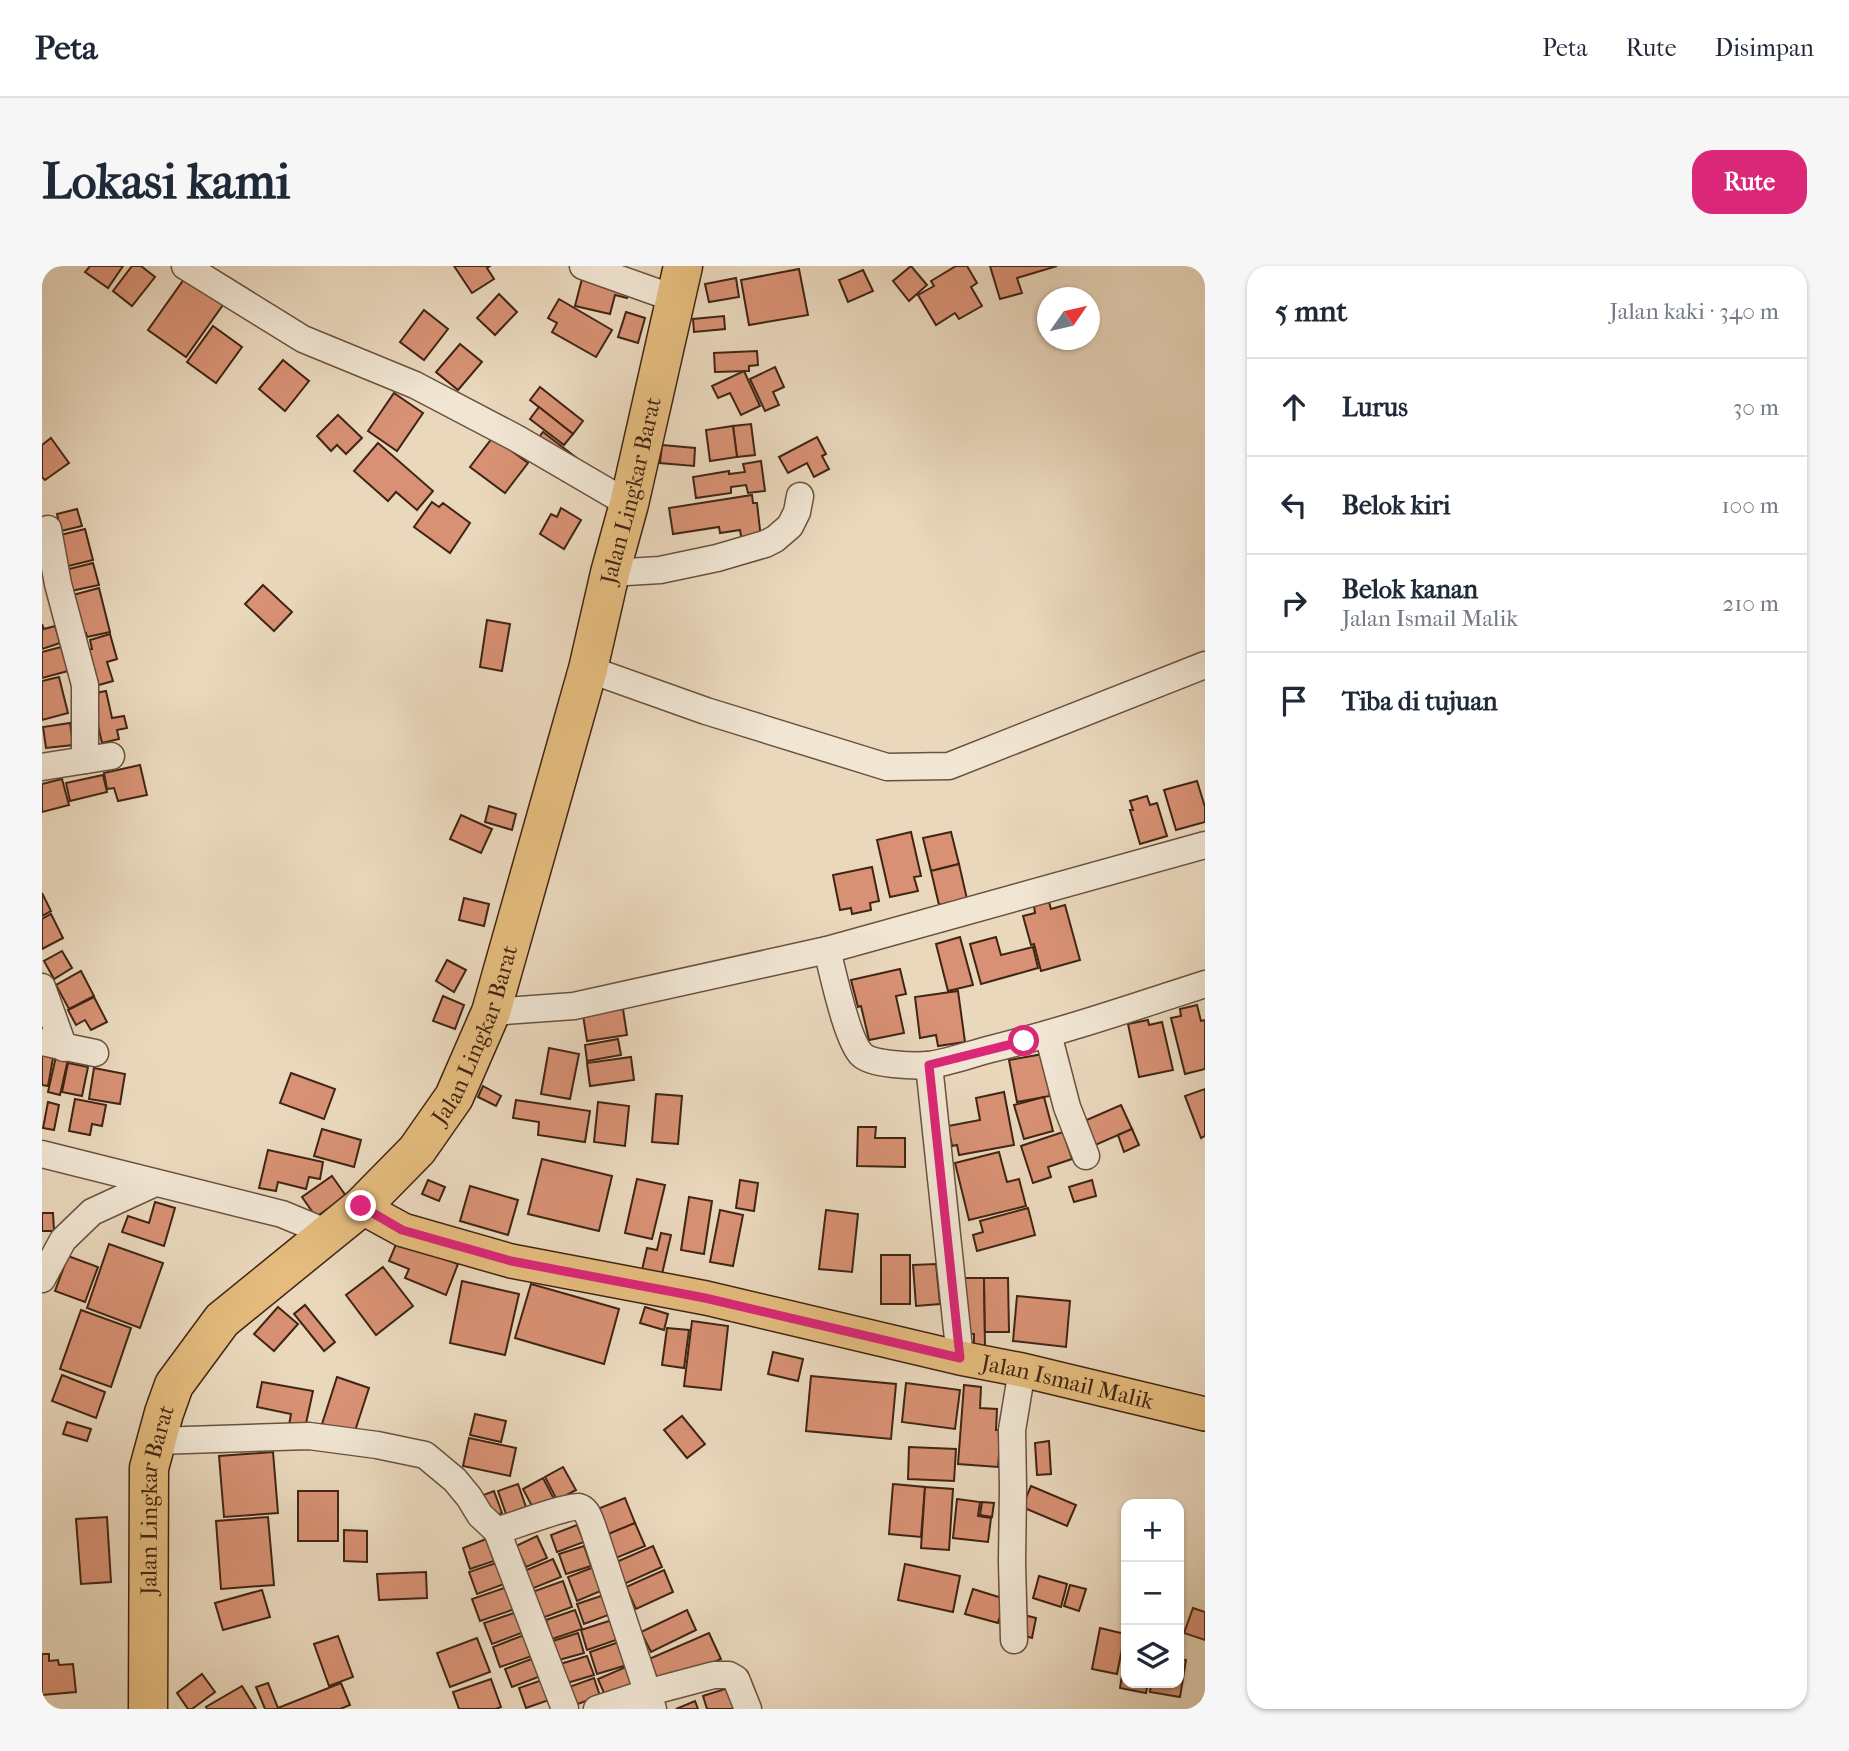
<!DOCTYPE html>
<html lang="id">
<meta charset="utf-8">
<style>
body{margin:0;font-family:"IM FELL French Canon",serif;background:#f6f6f7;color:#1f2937}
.controls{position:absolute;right:21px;bottom:21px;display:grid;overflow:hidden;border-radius:14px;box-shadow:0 2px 5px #0004}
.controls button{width:63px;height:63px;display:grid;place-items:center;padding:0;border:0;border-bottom:2px solid #e0e1e3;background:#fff;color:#1f2937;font:35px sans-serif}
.compass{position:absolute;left:995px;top:21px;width:63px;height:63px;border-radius:50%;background:#fff;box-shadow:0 2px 5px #0004;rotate:56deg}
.stop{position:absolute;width:21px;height:21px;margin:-16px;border:5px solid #db2777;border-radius:50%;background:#fff}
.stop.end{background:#db2777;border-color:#fff;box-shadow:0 2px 7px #0008}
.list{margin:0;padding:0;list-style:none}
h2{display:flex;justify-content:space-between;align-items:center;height:91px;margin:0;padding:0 28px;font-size:30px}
h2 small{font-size:23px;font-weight:400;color:#747a83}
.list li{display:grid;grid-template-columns:46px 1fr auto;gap:21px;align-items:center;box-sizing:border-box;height:98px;padding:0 28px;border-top:2px solid #e0e1e3}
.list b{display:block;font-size:26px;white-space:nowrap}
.list p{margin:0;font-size:23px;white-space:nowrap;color:#747a83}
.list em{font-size:23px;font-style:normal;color:#747a83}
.icon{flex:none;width:38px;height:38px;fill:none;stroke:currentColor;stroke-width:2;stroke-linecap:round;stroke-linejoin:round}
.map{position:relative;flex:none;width:1163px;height:1443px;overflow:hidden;border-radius:21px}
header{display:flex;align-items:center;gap:42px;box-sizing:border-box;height:98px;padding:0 35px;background:#fff;border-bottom:2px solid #e0e1e3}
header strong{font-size:33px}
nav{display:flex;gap:38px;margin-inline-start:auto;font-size:24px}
.intro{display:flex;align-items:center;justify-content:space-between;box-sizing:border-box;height:168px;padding:0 42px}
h1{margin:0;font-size:49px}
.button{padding:18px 32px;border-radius:21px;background:#db2777;color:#fff;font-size:24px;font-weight:700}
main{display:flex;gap:42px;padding:0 42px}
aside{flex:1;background:#fff;border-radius:21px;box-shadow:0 2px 5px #0004}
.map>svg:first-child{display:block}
.building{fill:#d89174;stroke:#402513;stroke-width:2}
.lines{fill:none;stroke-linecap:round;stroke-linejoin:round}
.minor-casing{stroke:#6a523e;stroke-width:29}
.major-casing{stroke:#402513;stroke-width:36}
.highway-casing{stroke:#402513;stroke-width:41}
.minor{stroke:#f1e6d4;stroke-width:26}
.major{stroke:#e5bc7e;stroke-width:33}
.highway{stroke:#e5bc7e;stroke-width:38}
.route{stroke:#db2777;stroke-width:9}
.labels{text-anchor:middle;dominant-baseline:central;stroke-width:6;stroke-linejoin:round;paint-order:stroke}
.street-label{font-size:23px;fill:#402513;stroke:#f1e6d4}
</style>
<header>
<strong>Peta</strong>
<nav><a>Peta</a><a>Rute</a><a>Disimpan</a></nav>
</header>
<div class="intro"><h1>Lokasi kami</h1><a class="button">Rute</a></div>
<main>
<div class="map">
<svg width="1163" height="1443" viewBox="0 0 1163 1443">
<rect width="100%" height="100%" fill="#ead8bd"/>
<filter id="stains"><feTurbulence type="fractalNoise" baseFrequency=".00286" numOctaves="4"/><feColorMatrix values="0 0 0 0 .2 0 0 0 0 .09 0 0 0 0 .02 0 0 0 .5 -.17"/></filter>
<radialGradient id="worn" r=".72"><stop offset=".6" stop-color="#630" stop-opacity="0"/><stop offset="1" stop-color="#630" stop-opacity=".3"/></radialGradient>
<g class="building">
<polygon points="48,0 81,0 66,22 43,6"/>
<polygon points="90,0 99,0 113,11 90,40 71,25"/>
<polygon points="412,0 448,0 445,2 452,13 430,27"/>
<polygon points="869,0 885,19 867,35 851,15"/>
<polygon points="914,0 925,0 935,17 929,21 940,40 917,53 913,47 894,59 876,29 892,20 889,15"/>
<polygon points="948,0 1015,0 975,12 980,27 958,33"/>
<polygon points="757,3 766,49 707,59 699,14"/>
<polygon points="821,4 831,25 806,36 797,14"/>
<polygon points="542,5 589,17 585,32 573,29 568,48 533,40"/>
<polygon points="145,9 183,36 144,91 106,64"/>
<polygon points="694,12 697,31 667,36 663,18"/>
<polygon points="457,28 475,46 453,69 435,52"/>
<polygon points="517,33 570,64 554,91 510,66 515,57 506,52"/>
<polygon points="382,44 406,63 382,94 358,76"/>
<polygon points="584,46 603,52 596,77 576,71"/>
<polygon points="682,50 683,63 652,66 651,53"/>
<polygon points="171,60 200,81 174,117 145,96"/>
<polygon points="418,78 440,96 416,124 394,106"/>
<polygon points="715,85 716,99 707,100 707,105 673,106 672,87"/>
<polygon points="241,94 267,115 243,145 217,123"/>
<polygon points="733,101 742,121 731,126 737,139 723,145 708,113"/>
<polygon points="702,105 718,140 699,149 688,127 676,132 670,120"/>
<polygon points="498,121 541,155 531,168 488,134"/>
<polygon points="352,127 381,147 355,185 326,165"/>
<polygon points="497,141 531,168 522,179 488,153"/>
<polygon points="296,149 320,172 304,188 295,179 289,185 275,170"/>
<polygon points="709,158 713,189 695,191 691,160"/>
<polygon points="691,160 695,191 668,195 664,164"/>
<polygon points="501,166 540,196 494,175"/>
<polygon points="451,171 486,197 463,227 428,201"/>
<polygon points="775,171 784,188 780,190 787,203 772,211 765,197 746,207 737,191"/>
<polygon points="9,172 27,197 3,214 0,211 0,179"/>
<polygon points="336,177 391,225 375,244 354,226 346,235 312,205"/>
<polygon points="620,179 653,182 652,200 618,197"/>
<polygon points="719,195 723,225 706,227 704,219 689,221 689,227 654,232 651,211 687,205 687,208 703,206 701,198"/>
<polygon points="710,229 711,237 715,237 719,273 700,276 698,264 678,267 677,261 631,268 627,242"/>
<polygon points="390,236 397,241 401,237 428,257 408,287 372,261"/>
<polygon points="519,242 539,254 522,283 498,268 509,248 515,251"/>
<polygon points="35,243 40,260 19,265 15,248"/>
<polygon points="43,263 51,294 18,302 10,271"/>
<polygon points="51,297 57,319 29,325 23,304"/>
<polygon points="221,319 250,346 232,365 203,338"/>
<polygon points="57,322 68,366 45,371 44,367 37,369 27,330"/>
<polygon points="445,354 468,358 460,405 438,401"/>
<polygon points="0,358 2,363 13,360 18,377 0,383"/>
<polygon points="68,368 75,393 65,396 71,415 50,421 40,385 50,383 48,374"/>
<polygon points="19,381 26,405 0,412 0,386"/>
<polygon points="17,411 26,447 0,454 0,415"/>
<polygon points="64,425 70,452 82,450 85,462 75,464 77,473 60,477 52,442 44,429"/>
<polygon points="28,457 31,479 4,482 1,461"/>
<polygon points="98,499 105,529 76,535 72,522 65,523 62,507"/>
<polygon points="61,509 65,526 28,535 24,517"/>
<polygon points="20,513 27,539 0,546 0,518"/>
<polygon points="1155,515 1163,541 1163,556 1134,564 1122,524"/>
<polygon points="1105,530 1108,539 1115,537 1125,570 1098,578 1088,544 1091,544 1088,535"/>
<polygon points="447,540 474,548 470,564 443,556"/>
<polygon points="419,549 450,563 439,587 408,573"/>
<polygon points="869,566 879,610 872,611 876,625 848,631 835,574"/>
<polygon points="909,566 917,598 889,605 881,572"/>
<polygon points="917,598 925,633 897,639 889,605"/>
<polygon points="830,601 837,635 828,637 829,644 810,648 809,642 798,644 791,609"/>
<polygon points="0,627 9,645 0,650"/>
<polygon points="422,632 447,638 442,660 417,654"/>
<polygon points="1007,636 1009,643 1023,639 1038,694 999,705 992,678 989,679 981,650 993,647 992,640"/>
<polygon points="9,648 21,672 0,683 0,653"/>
<polygon points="918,671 931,719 906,725 894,678"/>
<polygon points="954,671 959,689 991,681 996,702 939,718 928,678"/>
<polygon points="20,685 30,702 12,713 2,695"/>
<polygon points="405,694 424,704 412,726 394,715"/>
<polygon points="858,703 864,728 854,730 862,767 827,774 819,740 816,741 809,714"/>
<polygon points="39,705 52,730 27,743 14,719"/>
<polygon points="916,725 923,776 896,780 894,769 878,772 873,731"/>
<polygon points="401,730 422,739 413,763 391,755"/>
<polygon points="52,731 65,756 49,764 43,754 34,759 26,744"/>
<polygon points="1155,739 1159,755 1163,754 1163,803 1143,808 1129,752 1139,750 1138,743"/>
<polygon points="581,743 585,769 545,775 541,749"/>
<polygon points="1106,754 1107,759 1120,756 1131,804 1097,811 1086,758"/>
<polygon points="576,773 579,789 545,795 543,779"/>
<polygon points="507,782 537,788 528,833 499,828"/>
<polygon points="15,786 27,789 18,829 6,826"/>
<polygon points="1001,788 1008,830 975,836 967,794"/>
<polygon points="0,789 11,792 6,820 0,819"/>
<polygon points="589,791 592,814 548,820 545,797"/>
<polygon points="26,797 46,801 40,830 20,826"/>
<polygon points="52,802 83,808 78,838 47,833"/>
<polygon points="249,807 293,823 282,853 238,837"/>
<polygon points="441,820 459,830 454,840 436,831"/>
<polygon points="1163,823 1163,870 1159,872 1143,830"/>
<polygon points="962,826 972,879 917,889 915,879 910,880 906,860 938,854 934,832"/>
<polygon points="614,828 640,830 636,878 610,876"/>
<polygon points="1002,831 1011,865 982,873 972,839"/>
<polygon points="33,833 64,839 60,860 50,858 48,869 27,865"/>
<polygon points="474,834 548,845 543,876 496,869 497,856 471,852"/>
<polygon points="6,836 17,839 12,864 1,862"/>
<polygon points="556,836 587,840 583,880 552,876"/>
<polygon points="1079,839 1090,863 1051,880 1040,856"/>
<polygon points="816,861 834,861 833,872 863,872 863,901 815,900"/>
<polygon points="280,863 319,874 312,901 272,890"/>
<polygon points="1090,863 1097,879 1082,886 1076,869"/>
<polygon points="1021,866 1030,893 1006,901 1009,911 991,917 979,880"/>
<polygon points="226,884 281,896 278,913 267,911 264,923 236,916 234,925 217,922"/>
<polygon points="957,886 965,916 977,913 984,940 927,954 913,897"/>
<polygon points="500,893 570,910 557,965 486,948"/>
<polygon points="290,910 304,930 274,951 260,931"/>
<polygon points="595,913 623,919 610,973 583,967"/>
<polygon points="386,914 403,921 397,935 380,928"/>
<polygon points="698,914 716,917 712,945 694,942"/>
<polygon points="1050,914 1054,930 1032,936 1027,921"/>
<polygon points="428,920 476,934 466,969 418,955"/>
<polygon points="647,931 670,935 662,988 639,984"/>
<polygon points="113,936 133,942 122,980 80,966 86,950 107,957"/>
<polygon points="986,942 993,969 935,985 931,969 941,966 938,955"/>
<polygon points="678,944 701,949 691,1000 668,996"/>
<polygon points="784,944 816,948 810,1006 777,1003"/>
<polygon points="0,947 11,947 12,965 0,965"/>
<polygon points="619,967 629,969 620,1008 600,1004 605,982 615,984"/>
<polygon points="355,976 416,998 404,1029 363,1012 367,1003 347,995"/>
<polygon points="67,978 121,997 98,1062 45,1042"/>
<rect x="839" y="989" width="29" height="49"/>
<polygon points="26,990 56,1001 43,1036 13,1025"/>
<polygon points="894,998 898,1038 874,1040 871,999"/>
<polygon points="341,1001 371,1040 334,1069 304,1029"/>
<polygon points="919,1012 942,1012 943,1082 932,1082 932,1068 920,1068"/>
<polygon points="942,1012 966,1012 967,1066 943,1066"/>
<polygon points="420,1015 477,1028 463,1089 408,1077"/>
<polygon points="489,1018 577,1043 562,1098 473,1072"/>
<polygon points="975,1030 1028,1035 1024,1081 971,1075"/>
<polygon points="263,1039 293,1076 282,1085 252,1048"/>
<polygon points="236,1041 256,1058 232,1085 212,1068"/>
<polygon points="603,1041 626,1048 622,1064 598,1057"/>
<polygon points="39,1044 89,1062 69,1121 18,1103"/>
<polygon points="650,1055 686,1060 679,1124 642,1120"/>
<polygon points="625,1062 647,1064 642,1102 620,1099"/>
<polygon points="731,1086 761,1093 756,1115 726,1108"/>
<polygon points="20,1109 63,1126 54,1152 10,1135"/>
<polygon points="769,1110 854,1118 849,1173 764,1165"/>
<polygon points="295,1111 327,1122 312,1168 280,1158"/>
<polygon points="220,1116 271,1125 263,1162 247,1159 249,1148 215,1141"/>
<polygon points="864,1117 918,1124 913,1163 860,1156"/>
<polygon points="922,1119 939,1121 938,1142 955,1143 954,1164 959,1164 956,1201 916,1198"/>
<polygon points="433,1148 464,1155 459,1176 428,1169"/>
<polygon points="640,1150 663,1178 645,1192 622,1164"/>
<polygon points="25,1156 49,1163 45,1175 21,1168"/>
<polygon points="427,1172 474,1182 468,1210 421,1200"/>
<polygon points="1007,1175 1009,1208 995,1209 993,1177"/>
<polygon points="867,1181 914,1183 912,1215 866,1213"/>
<polygon points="231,1186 236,1247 182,1251 177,1190"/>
<polygon points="521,1201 534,1224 515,1234 503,1211"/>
<polygon points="501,1212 513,1235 493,1246 481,1223"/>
<polygon points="476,1218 484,1241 464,1248 456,1225"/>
<polygon points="851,1218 883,1221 879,1271 847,1268"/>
<polygon points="989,1220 1034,1239 1025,1260 980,1241"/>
<polygon points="883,1221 911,1223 907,1284 879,1282"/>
<rect x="256" y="1225" width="40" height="50"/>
<polygon points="452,1225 460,1247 445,1253 436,1231"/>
<polygon points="583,1232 593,1257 564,1269 553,1244"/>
<polygon points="915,1233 938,1236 936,1250 949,1252 946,1276 911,1272"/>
<polygon points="940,1236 952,1237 950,1251 938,1249"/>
<polygon points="65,1251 69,1316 39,1318 34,1253"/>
<polygon points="226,1251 232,1319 179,1323 174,1255"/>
<polygon points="593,1257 603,1280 574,1292 564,1269"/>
<polygon points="535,1259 542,1276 515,1286 509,1269"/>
<polygon points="302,1264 325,1265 325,1296 302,1295"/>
<polygon points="495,1270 505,1292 484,1301 474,1280"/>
<polygon points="444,1273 452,1295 428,1303 421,1282"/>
<polygon points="542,1280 549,1300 524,1308 517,1288"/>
<polygon points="611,1280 620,1301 582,1318 572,1297"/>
<polygon points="511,1293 519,1311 489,1323 482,1305"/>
<polygon points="457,1296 465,1317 435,1328 427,1306"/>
<polygon points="863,1298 918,1310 911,1346 856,1334"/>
<polygon points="552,1301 561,1324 535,1335 526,1311"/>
<polygon points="622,1304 631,1326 594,1343 584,1321"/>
<polygon points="384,1306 385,1332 337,1334 335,1308"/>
<polygon points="997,1310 1025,1318 1019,1341 991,1332"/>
<polygon points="521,1315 530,1341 500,1352 490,1326"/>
<polygon points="1028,1319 1044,1323 1037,1345 1022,1340"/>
<polygon points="465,1321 473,1343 438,1355 430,1333"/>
<polygon points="931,1323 963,1333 956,1357 923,1348"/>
<polygon points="220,1324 228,1351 181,1364 173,1337"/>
<polygon points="562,1329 569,1348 542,1358 535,1338"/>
<polygon points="1151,1342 1163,1346 1163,1374 1142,1367"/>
<polygon points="533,1344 540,1363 510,1373 504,1354"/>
<polygon points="645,1344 654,1364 609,1386 599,1366"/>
<polygon points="475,1346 482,1366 450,1378 442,1357"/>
<polygon points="978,1348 994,1352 990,1372 973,1367"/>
<polygon points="570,1354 577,1373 545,1384 539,1364"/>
<polygon points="1058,1362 1083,1368 1075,1408 1050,1403"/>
<polygon points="536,1367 542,1387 517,1394 511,1375"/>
<polygon points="667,1367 679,1393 618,1419 607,1393"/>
<polygon points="482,1369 490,1390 458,1401 451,1381"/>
<polygon points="296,1370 311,1411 287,1420 272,1378"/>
<polygon points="435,1372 448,1406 408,1421 395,1387"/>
<polygon points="577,1376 585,1399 555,1408 548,1386"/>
<polygon points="1084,1384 1084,1417 1106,1417 1104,1427 1078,1422"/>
<polygon points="0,1388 7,1388 7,1395 16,1394 17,1399 31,1398 34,1426 0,1429"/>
<polygon points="545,1390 552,1409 525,1417 518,1398"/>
<polygon points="492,1392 499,1410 470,1421 463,1403"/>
<polygon points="1137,1393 1144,1394 1138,1431 1108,1426 1109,1417 1137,1417"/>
<polygon points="586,1400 595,1421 565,1434 556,1413"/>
<polygon points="160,1408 173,1426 150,1443 146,1443 135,1427"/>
<polygon points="552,1412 558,1430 533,1439 527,1421"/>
<polygon points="449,1413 459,1441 454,1443 417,1443 411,1426"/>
<polygon points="503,1413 510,1433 484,1442 477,1422"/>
<polygon points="226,1417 236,1442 299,1417 308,1439 298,1443 223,1443 214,1421"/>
<polygon points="200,1420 214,1443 165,1443 164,1441"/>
<polygon points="686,1422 697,1443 665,1443 661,1430"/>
<polygon points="653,1435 656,1443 634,1443"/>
</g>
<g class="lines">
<g class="minor-casing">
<g id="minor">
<polyline points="143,0 261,73 373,119 474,172 587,238"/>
<polyline points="541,0 634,33"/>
<polyline points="6,263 16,318 43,419 43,494"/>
<polyline points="568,307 618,304 675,292 723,278 733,273 748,260 755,246 758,230"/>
<polyline points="546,403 664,445 845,501 907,500 1163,399"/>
<polyline points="0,501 69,490"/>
<path d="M785,684C791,707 805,775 820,789C831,799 872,800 887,799C908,796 929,788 949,783C1022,765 1092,741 1163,718"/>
<polyline points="0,721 22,782"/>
<polyline points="449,746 532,740 785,684 1163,579"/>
<polyline points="1006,768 1025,841 1044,890"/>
<polyline points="0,776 53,787"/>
<polyline points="887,799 918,1092"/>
<polyline points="0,888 240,948 286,967"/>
<polyline points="0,1013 21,974 50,946 113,917"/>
<polyline points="114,1175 267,1170 335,1179 383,1189 413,1214 427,1231 438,1249 455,1265"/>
<polyline points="972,1374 970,1296 971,1222 970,1164 980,1104"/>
<path d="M523,1443L455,1265C468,1261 527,1239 537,1241C545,1243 547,1252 550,1259L611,1443"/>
<polyline points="555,1443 604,1427 672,1409 687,1409 694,1413 706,1443"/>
</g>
</g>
<g class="major-casing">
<g id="major">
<path id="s1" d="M319,941L361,964L469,995L664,1032L918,1092L980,1104L1163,1148"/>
</g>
</g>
<g class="highway-casing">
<g id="highway">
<path id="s2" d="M106,1443L107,1202L122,1147L132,1119L180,1054L319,941L375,884L412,831L449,746L546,403L568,307L587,238L641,0"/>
</g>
</g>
<use href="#minor" class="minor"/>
<use href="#major" class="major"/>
<use href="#highway" class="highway"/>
</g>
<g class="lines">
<polyline class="route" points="319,940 360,964 469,995 663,1032 918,1092 887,799 982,775"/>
</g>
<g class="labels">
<g class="street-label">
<text stroke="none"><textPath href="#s2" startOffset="1365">Jalan Lingkar Barat</textPath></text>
<text stroke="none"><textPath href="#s2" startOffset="798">Jalan Lingkar Barat</textPath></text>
<text stroke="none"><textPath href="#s1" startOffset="730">Jalan Ismail Malik</textPath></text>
<text stroke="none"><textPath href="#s2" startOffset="210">Jalan Lingkar Barat</textPath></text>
</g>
</g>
<rect width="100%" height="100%" filter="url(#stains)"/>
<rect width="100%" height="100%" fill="url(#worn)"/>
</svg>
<div class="controls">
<button>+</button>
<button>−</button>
<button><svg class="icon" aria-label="layers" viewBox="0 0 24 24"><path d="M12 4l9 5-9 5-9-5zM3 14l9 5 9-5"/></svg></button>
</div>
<svg class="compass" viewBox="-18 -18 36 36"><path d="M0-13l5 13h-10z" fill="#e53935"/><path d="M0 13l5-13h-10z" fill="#747a83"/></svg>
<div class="stop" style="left:982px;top:775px"></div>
<div class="stop end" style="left:319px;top:940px"></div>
</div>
<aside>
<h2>5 mnt<small>Jalan kaki · 340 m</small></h2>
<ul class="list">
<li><svg class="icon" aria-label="ahead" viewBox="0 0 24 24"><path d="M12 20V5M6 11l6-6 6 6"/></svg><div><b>Lurus</b></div><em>30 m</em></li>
<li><svg class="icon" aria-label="left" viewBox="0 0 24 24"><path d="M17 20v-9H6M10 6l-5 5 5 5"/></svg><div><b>Belok kiri</b></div><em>100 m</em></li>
<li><svg class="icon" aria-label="right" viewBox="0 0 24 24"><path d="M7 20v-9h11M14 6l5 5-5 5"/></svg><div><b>Belok kanan</b><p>Jalan Ismail Malik</p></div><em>210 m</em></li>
<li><svg class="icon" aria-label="arrive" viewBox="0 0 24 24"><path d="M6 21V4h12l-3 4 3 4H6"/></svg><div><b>Tiba di tujuan</b></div></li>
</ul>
</aside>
</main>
